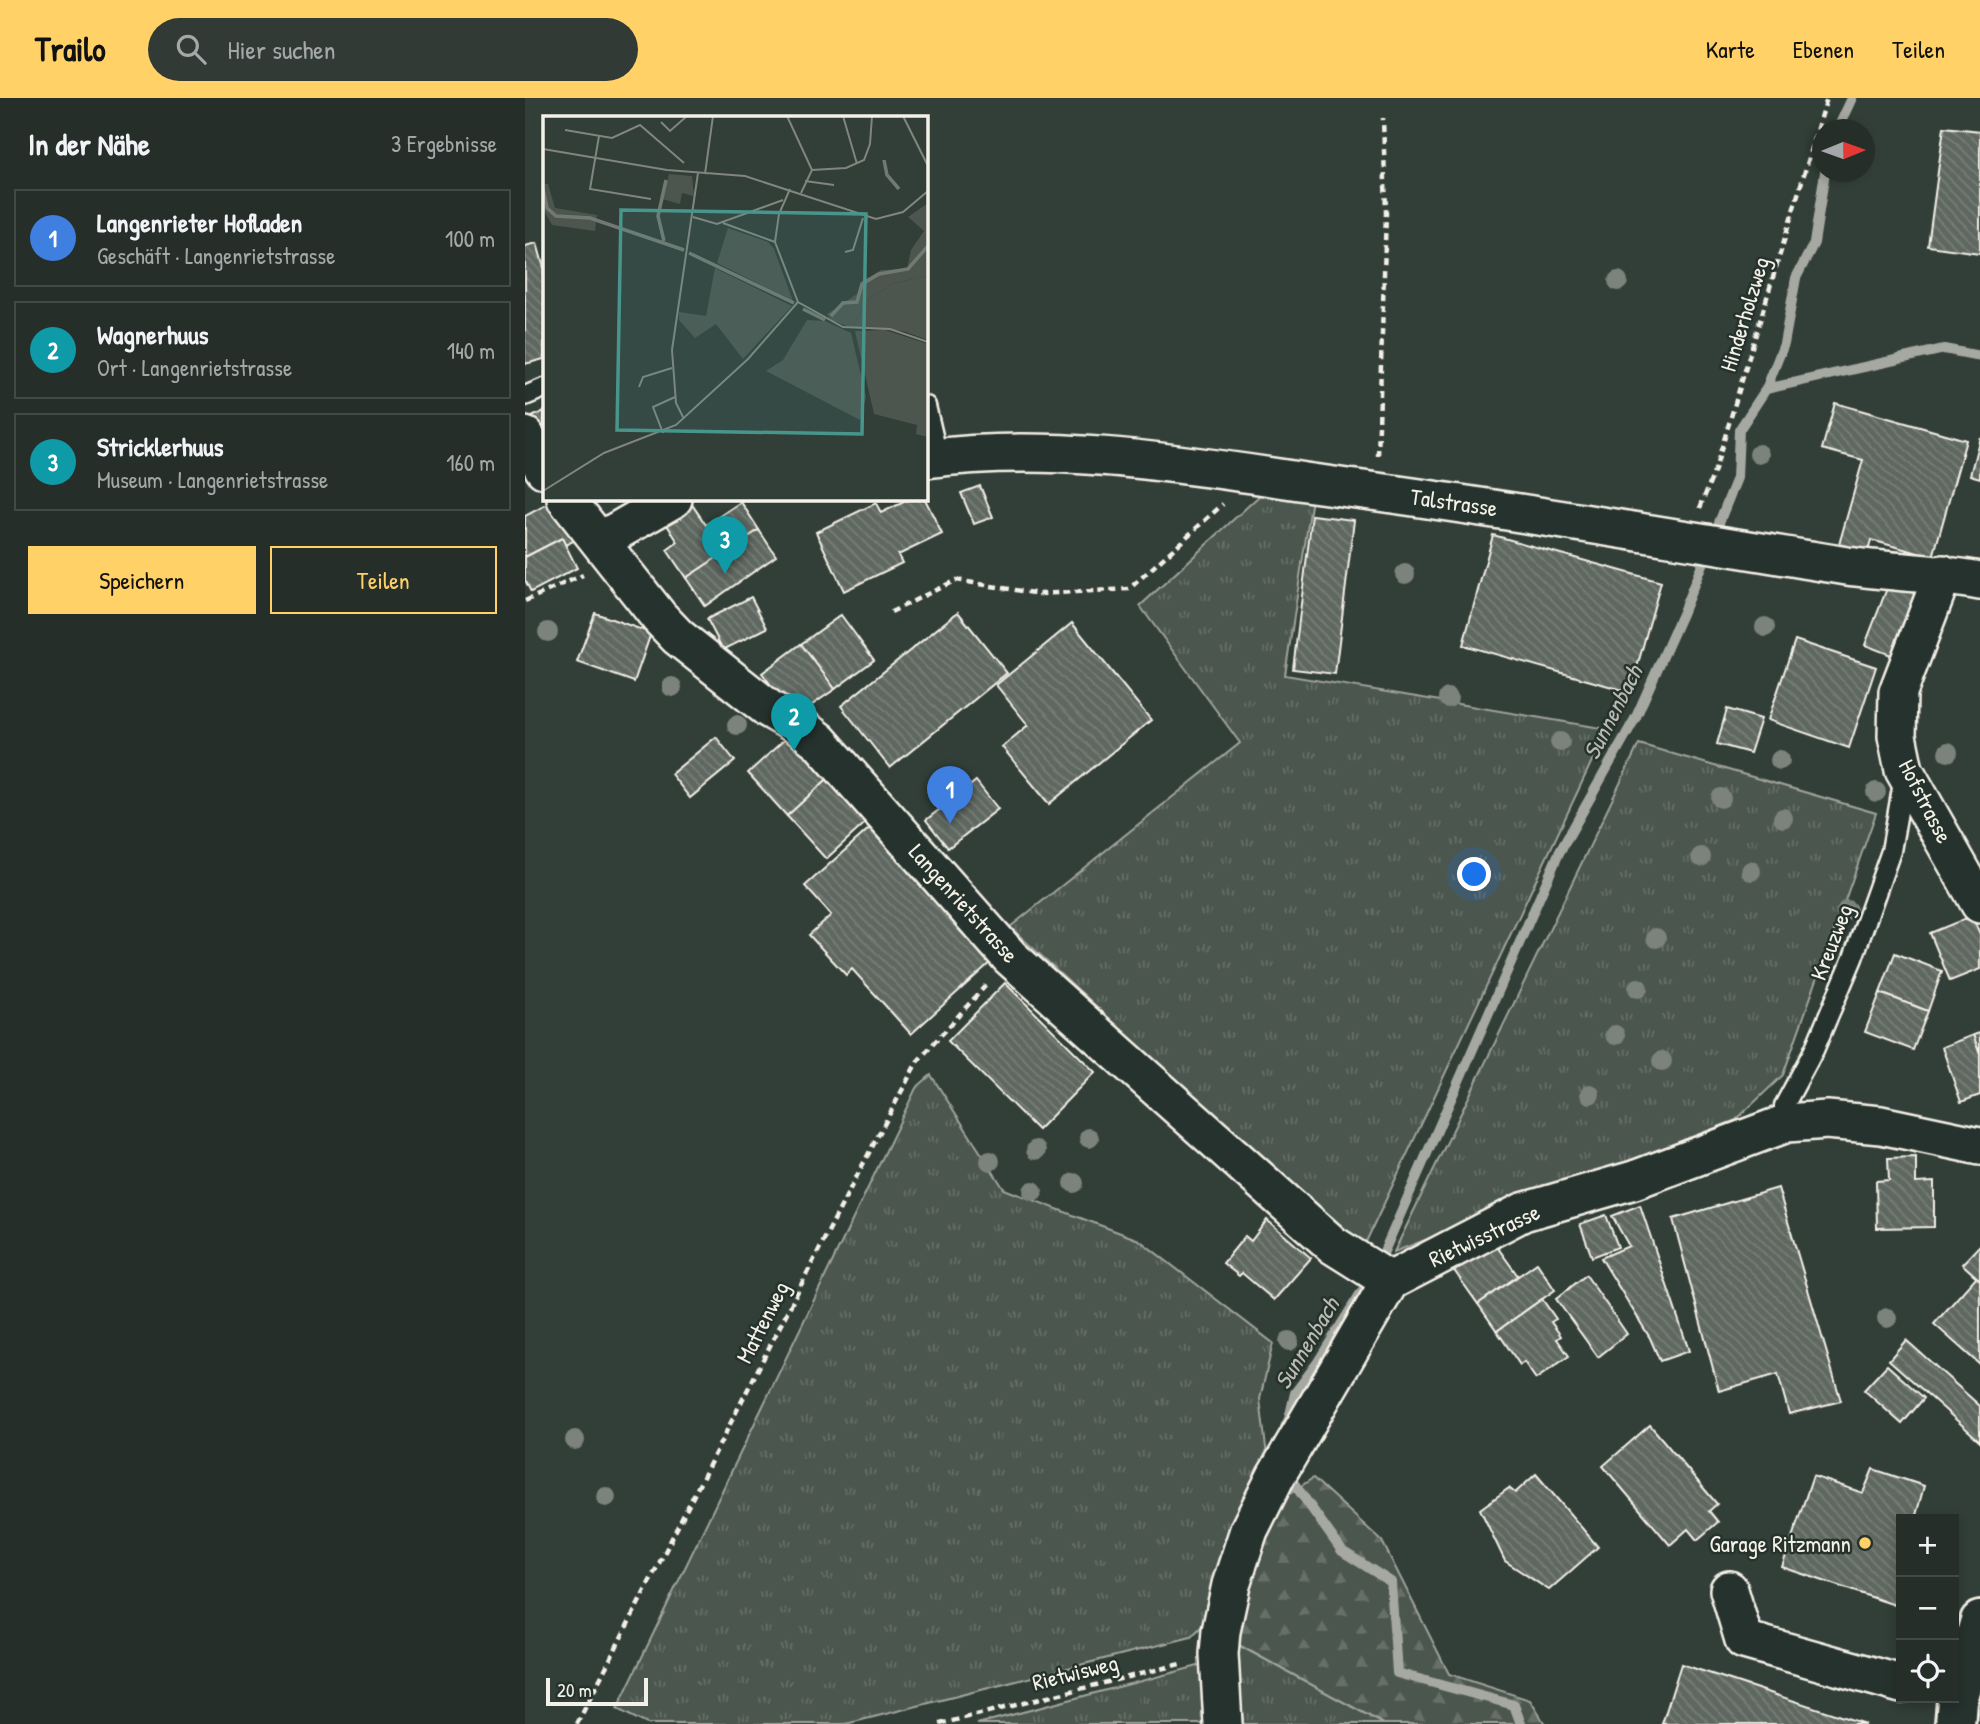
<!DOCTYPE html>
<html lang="de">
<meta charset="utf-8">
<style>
body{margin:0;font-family:"Patrick Hand",sans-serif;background:#323a36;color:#f1f3f6}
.controls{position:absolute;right:21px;bottom:21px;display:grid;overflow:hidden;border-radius:0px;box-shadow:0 4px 10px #0003}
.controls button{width:63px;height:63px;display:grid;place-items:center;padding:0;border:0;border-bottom:2px solid #424a47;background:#262e2a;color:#f1f3f6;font:35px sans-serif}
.compass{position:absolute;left:1287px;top:21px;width:63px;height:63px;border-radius:50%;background:#262e2a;box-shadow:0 4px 10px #0003;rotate:89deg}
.scale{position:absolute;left:21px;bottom:18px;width:102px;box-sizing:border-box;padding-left:7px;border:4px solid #f4f1e8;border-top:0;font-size:19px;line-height:24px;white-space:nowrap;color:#f4f1e8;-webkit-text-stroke:5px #26332d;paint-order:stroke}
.you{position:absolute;left:950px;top:777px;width:24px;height:24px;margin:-18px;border:5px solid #fff;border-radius:50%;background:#1a73e8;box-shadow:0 0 0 10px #1a73e833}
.badge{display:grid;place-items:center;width:46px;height:46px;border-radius:50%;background:#ffd166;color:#fff;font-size:23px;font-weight:700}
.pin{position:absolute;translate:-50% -58px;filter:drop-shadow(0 2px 4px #0008)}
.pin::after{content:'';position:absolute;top:37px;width:24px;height:21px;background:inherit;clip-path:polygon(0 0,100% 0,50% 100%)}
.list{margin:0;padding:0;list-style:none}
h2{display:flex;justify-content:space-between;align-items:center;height:91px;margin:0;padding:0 28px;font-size:30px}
h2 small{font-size:23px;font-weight:400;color:#a4a8a8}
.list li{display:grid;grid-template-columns:46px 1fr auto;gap:21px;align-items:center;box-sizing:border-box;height:98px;margin:0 14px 14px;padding:0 14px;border:2px solid #424a47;border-radius:0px}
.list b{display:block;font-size:26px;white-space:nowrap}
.list p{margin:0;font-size:23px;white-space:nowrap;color:#a4a8a8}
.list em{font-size:23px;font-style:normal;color:#a4a8a8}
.actions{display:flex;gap:14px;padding:21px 28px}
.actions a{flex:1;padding:16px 0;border:2px solid #ffd166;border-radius:0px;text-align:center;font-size:24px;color:#ffd166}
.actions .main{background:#ffd166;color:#111}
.icon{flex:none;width:38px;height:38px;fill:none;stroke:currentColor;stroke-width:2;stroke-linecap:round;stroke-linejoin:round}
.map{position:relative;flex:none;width:1455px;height:1626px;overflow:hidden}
header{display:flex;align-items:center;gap:42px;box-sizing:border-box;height:98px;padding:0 35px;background:#ffd166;color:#111}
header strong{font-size:33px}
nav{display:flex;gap:38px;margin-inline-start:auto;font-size:24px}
.search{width:490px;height:63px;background:#323a36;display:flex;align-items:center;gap:18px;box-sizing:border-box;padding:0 24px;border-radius:38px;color:#a4a8a8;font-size:26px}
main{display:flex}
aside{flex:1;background:#262e2a}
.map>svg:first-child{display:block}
.grass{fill:url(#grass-tufts);stroke:#a0a49c;stroke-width:2}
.forest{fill:url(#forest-firs);stroke:#a0a49c;stroke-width:2}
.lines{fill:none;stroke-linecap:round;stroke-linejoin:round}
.stream{stroke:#a6a9a1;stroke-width:10}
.building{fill:url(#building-back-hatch);stroke:#f4f1e8;stroke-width:2}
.lane-casing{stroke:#f4f1e8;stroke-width:23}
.street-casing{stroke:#f4f1e8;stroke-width:42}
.secondary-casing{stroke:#f4f1e8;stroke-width:44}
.path{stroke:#f4f1e8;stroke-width:4.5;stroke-dasharray:7 5;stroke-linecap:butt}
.lane{stroke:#26332d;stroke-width:18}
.street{stroke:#26332d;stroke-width:37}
.secondary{stroke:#26332d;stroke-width:38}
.tree{fill:#7c837b}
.poi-dot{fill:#ffd166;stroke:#26332d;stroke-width:2.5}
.labels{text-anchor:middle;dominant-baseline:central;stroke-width:5;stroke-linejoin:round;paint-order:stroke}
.street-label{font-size:23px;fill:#f4f1e8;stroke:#26332d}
.poi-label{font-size:23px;fill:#f4f1e8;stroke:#26332d;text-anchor:end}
.water-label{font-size:24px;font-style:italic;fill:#babbb3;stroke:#26332d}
.inset-river{fill:none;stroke:#727972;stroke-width:3.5}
.inset-road{fill:none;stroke:#80867e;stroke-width:2}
.view{fill:#48958c;fill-opacity:0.15;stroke:#48958c;stroke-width:3.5}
.inset-edge{fill:none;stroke:#f4f1e8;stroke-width:3.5}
</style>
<header>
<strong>Trailo</strong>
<div class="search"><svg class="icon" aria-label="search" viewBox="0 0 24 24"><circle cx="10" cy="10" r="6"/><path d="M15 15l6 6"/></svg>Hier suchen</div>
<nav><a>Karte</a><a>Ebenen</a><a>Teilen</a></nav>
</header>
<main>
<aside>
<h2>In der Nähe<small>3 Ergebnisse</small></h2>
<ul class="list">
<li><span class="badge" style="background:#3f7fe0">1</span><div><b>Langenrieter Hofladen</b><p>Geschäft · Langenrietstrasse</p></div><em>100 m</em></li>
<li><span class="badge" style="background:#0f9aa8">2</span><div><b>Wagnerhuus</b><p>Ort · Langenrietstrasse</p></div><em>140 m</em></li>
<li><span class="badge" style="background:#0f9aa8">3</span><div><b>Stricklerhuus</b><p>Museum · Langenrietstrasse</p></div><em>160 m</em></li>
</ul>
<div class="actions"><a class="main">Speichern</a><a>Teilen</a></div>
</aside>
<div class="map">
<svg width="1455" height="1626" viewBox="0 0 1455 1626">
<defs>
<pattern id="grass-tufts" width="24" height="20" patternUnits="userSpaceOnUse" patternTransform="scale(1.75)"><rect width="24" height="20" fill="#4c564f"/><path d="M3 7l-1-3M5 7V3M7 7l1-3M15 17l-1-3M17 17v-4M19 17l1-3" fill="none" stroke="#666f68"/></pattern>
<pattern id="forest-firs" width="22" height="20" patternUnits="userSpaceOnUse" patternTransform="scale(1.75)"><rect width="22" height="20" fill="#4c564f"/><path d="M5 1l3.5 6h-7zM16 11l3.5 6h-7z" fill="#666f68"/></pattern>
<pattern id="building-back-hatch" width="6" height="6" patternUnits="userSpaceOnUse" patternTransform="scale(1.75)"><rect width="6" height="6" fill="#5f6861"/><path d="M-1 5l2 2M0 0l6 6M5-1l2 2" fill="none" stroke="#777e78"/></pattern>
</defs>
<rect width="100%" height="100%" fill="#323e38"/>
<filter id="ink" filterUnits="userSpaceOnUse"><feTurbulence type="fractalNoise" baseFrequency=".0143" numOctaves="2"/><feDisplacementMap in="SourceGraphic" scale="14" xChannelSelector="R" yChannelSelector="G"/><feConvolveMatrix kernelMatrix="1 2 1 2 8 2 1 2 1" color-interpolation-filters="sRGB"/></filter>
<g filter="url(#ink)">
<g class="grass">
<polygon points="735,397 787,400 760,577 1082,631 840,1146 822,1139 485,829 715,645 615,508"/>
<polygon points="1114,646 1351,715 1258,977 1211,1022 869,1154"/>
<polygon points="406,977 479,1091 614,1142 748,1245 735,1301 743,1366 685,1520 666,1539 321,1626 122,1626 92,1611 391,990"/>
<polygon points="702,1541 859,1626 708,1626"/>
<polygon points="677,1567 688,1626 452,1626"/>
</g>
<polygon class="forest" points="788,1380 857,1443 924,1576 1005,1602 1020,1626 859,1626 703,1541 751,1405"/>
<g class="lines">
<g class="stream">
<polyline points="1312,32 1327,0"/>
<polyline points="1241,291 1419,251 1455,258"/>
<polyline points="857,1158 1034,755 1111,619 1157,516 1212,380 1214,332 1241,291 1259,246 1271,180 1289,145 1300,74"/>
<polyline points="760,1329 764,1321 770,1295 793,1264 839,1190"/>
<polyline points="763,1377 817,1453 866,1484 872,1575 989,1607 996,1626"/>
</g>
</g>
<g class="building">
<polygon points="1419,29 1455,33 1455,155 1403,148"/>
<polygon points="12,145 19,170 19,261 0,266 0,148"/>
<polygon points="1310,305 1441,342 1408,459 1346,442 1342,458 1313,450 1338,362 1297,351"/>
<polygon points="19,313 19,342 7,319"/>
<polygon points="1455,339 1455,380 1445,377"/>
<polygon points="455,388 468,419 449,426 436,395"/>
<polygon points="32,401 55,440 40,447 37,440 0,459 0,418"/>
<polygon points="385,401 400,401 417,436 373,457 377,465 319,493 291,434 351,405 356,415"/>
<polygon points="164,402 181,427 216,404 234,432 161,480 142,452 153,444 137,419"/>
<polygon points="787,417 829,422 810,576 768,571"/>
<polygon points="234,432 251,458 180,508 161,480"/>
<polygon points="968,437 1136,484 1105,594 938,547"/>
<polygon points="37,440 52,470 6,494 0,482 0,459"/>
<polygon points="1364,485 1394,497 1371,559 1340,547"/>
<polygon points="226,499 242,530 198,552 182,521"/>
<polygon points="433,514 482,575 365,670 316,608"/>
<polygon points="70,515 126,535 109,584 52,564"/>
<polygon points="316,517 349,562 310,591 276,546"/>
<polygon points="547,525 626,622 524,706 477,649 503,627 471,587"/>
<polygon points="1270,542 1351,569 1324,650 1243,622"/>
<polygon points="276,546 310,591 270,619 237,575"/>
<polygon points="1202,611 1236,621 1225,655 1192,646"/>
<polygon points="271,631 310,674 262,718 223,675"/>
<polygon points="191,639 210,663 165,700 146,676"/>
<polygon points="310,674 349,717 301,761 262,718"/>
<polygon points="451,683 473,711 423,750 401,722"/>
<polygon points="346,729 467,863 386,936 327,871 321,877 284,837 306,817 280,788"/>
<polygon points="1447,818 1455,837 1455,871 1425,883 1405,835"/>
<polygon points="1370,855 1417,873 1403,913 1355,895"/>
<polygon points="480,885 570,974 513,1032 423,943"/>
<polygon points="1355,895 1403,913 1388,952 1340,934"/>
<polygon points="1455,935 1455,957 1448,937"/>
<polygon points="1448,937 1455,957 1455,997 1436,1004 1417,949"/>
<polygon points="1391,1059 1391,1085 1409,1084 1409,1129 1352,1130 1351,1083 1364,1082 1363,1060"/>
<polygon points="1253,1090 1316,1303 1264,1316 1253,1276 1194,1293 1148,1121"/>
<polygon points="1115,1107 1164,1253 1135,1263 1125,1240 1076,1160 1104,1148 1087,1118"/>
<polygon points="1081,1117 1093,1149 1067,1159 1055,1126"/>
<polygon points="742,1122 786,1160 749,1202 717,1175 714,1178 698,1165 720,1138 726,1143"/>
<polygon points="968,1143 993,1178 953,1206 928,1171"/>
<polygon points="1455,1147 1455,1182 1437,1166"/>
<polygon points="1012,1165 1030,1192 972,1233 953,1206"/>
<polygon points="1061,1177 1102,1236 1073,1259 1031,1201"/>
<polygon points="1451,1179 1455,1182 1455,1267 1409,1226"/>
<polygon points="1017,1201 1031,1221 1026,1224 1036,1238 1032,1241 1044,1258 1011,1281 999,1264 995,1267 972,1233"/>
<polygon points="1381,1242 1455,1308 1455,1343 1364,1262"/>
<polygon points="1362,1267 1399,1300 1377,1326 1339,1292"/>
<polygon points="1125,1327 1192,1406 1184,1413 1193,1424 1172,1442 1163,1431 1145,1447 1078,1368"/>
<polygon points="1348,1371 1399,1388 1390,1421 1376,1421 1376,1509 1257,1469 1288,1378 1338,1395"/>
<polygon points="1011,1376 1073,1449 1024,1492 980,1463 955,1411 984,1390 990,1395"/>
<polygon points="1156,1566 1340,1626 1137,1626"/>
</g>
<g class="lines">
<g class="lane-casing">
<g id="lane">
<polyline points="0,298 19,290"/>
<polyline points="401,308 413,359"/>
<polyline points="1262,1025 1259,1008 1289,952 1328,860 1366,753 1379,679"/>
</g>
</g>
<g class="street-casing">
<g id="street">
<polyline points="0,338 19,371"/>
<path d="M401,361C543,342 690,372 831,391C996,413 1159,442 1322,468C1366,474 1411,475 1455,483"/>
<polyline points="41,401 134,519 153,539 244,611 277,630 294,643 485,859 808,1147 865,1183"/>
<polyline points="75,443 148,401"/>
<polyline points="1418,476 1373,594 1372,638 1379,672 1455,806"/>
<polyline points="1204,1492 1219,1542 1376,1586"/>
<polyline points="698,1626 694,1556 696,1533 706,1487 724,1432 751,1378 865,1183 998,1114 1109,1082 1262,1025 1302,1022 1356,1027 1455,1048"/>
</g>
</g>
<g class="secondary-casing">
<polyline id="secondary" points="1430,1626 1432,1602 1455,1523"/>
</g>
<g class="path">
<polyline points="853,358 861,115 858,20"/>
<polyline points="1175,410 1190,372 1302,0"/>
<polyline points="0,503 58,477"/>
<polyline points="366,514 431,482 514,496 604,491 698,406"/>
<polyline points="52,1626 326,1089 392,964 462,886"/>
<polyline points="415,1626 659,1565"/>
</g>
<use href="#lane" class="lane"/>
<use href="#street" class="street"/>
<use href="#secondary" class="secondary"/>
</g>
<g class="tree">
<circle cx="1093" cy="183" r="10"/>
<circle cx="1234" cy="356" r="10"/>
<circle cx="880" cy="476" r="10"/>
<circle cx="1240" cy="529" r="10"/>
<circle cx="23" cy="534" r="10"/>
<circle cx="147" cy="589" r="10"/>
<circle cx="923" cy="600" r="10"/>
<circle cx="212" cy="627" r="10"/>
<circle cx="1035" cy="644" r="10"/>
<circle cx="1423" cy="654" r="10"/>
<circle cx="1255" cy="662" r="10"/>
<circle cx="1351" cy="694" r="10"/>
<circle cx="1196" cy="700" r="10"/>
<circle cx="1258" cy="720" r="10"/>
<circle cx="1176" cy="759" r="10"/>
<circle cx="1226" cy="773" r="10"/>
<circle cx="1322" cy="812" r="10"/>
<circle cx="1131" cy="840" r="10"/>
<circle cx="1113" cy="890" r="10"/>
<circle cx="1090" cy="937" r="10"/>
<circle cx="1137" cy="963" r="10"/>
<circle cx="1065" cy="996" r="10"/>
<circle cx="564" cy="1040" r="10"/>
<circle cx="511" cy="1052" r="10"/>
<circle cx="465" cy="1063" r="10"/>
<circle cx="549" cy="1085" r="10"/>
<circle cx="508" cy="1093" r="10"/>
<circle cx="1362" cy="1220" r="10"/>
<circle cx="764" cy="1243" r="10"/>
<circle cx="50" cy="1342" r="10"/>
<circle cx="81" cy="1399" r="10"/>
</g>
</g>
<circle class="poi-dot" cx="1340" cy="1445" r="7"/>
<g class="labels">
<g class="street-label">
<text transform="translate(1219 216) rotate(-73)">Hinderholzweg</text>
<text transform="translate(929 404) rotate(8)">Talstrasse</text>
<text transform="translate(1401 703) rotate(63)">Hofstrasse</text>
<text transform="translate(439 805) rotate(48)">Langenrietstrasse</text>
<text transform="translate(1306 844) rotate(-69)">Kreuzweg</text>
<text transform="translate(959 1137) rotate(-25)">Rietwisstrasse</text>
<text transform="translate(237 1224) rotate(-63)">Mattenweg</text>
<text transform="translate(550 1574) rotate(-14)">Rietwisweg</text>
</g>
<g class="poi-label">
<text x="1326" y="1445">Garage Ritzmann</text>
</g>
<g class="water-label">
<text transform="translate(1087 614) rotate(-63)">Sunnenbach</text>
<text transform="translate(781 1245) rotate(-59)">Sunnenbach</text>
</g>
</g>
<g transform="translate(18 18)">
<rect width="385" height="385" fill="#323e38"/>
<path d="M126,58L149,60L151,80L139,77L137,88L119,83ZM185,112L225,126L231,133L250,185L174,147ZM172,152L249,190L200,243L173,208L152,222L136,204V196L163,200ZM385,160V224L360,215L309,212L324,184L351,167ZM264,204L282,205L308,217L323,281L317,304L223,255L240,244ZM342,214L385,228V321L373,318L374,309L331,298L312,215Z" fill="#4c564f"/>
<path d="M0,68H5L12,92L54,99L52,115L9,109L0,93ZM385,87V160L351,167L324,184L309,212L288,204L284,198L314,178L318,166L338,154L364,153L368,134L381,115L365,101Z" fill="#4c564f"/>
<path class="inset-river" d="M341,44L344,59L356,73M0,73L4,92L13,100L47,102L141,134M121,125L115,100L123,64M146,137L251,187M260,193L282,204M288,200L300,187L314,186L319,168L336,158L365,153L385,130"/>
<path class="inset-road" d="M244,0L269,54M300,0L314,48M360,0L385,50M118,6L127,15L144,0M22,14L69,22L97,9L141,47M56,20L47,73L108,83M0,33L124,54L202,60L333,103L360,96L385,75M162,58L170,0M262,65L291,69M247,73L236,98L232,126L255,186L300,211L347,213L385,226M258,77L269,54L303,52L321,44L327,28L329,0M150,101L174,108L240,84M180,107L232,126M302,136L310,134L320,102M96,271L100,261L129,252M141,303L133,287L129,234L155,57M120,317L110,291L132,281M0,375L61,337L133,309L205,243L255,186"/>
<path class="view" d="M78,94L323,98L319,318L74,314Z"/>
<rect width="385" height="385" class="inset-edge"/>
</g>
</svg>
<div class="controls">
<button>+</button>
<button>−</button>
<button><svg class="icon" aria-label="locate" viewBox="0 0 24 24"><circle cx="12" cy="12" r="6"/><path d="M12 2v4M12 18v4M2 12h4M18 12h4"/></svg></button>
</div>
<svg class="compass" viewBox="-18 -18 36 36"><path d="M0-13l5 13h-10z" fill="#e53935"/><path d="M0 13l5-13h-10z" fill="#a4a8a8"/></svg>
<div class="scale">20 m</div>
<div class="you"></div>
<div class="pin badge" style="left:425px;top:726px;background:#3f7fe0">1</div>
<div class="pin badge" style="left:269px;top:653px;background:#0f9aa8">2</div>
<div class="pin badge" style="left:200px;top:476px;background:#0f9aa8">3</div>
</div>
</main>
